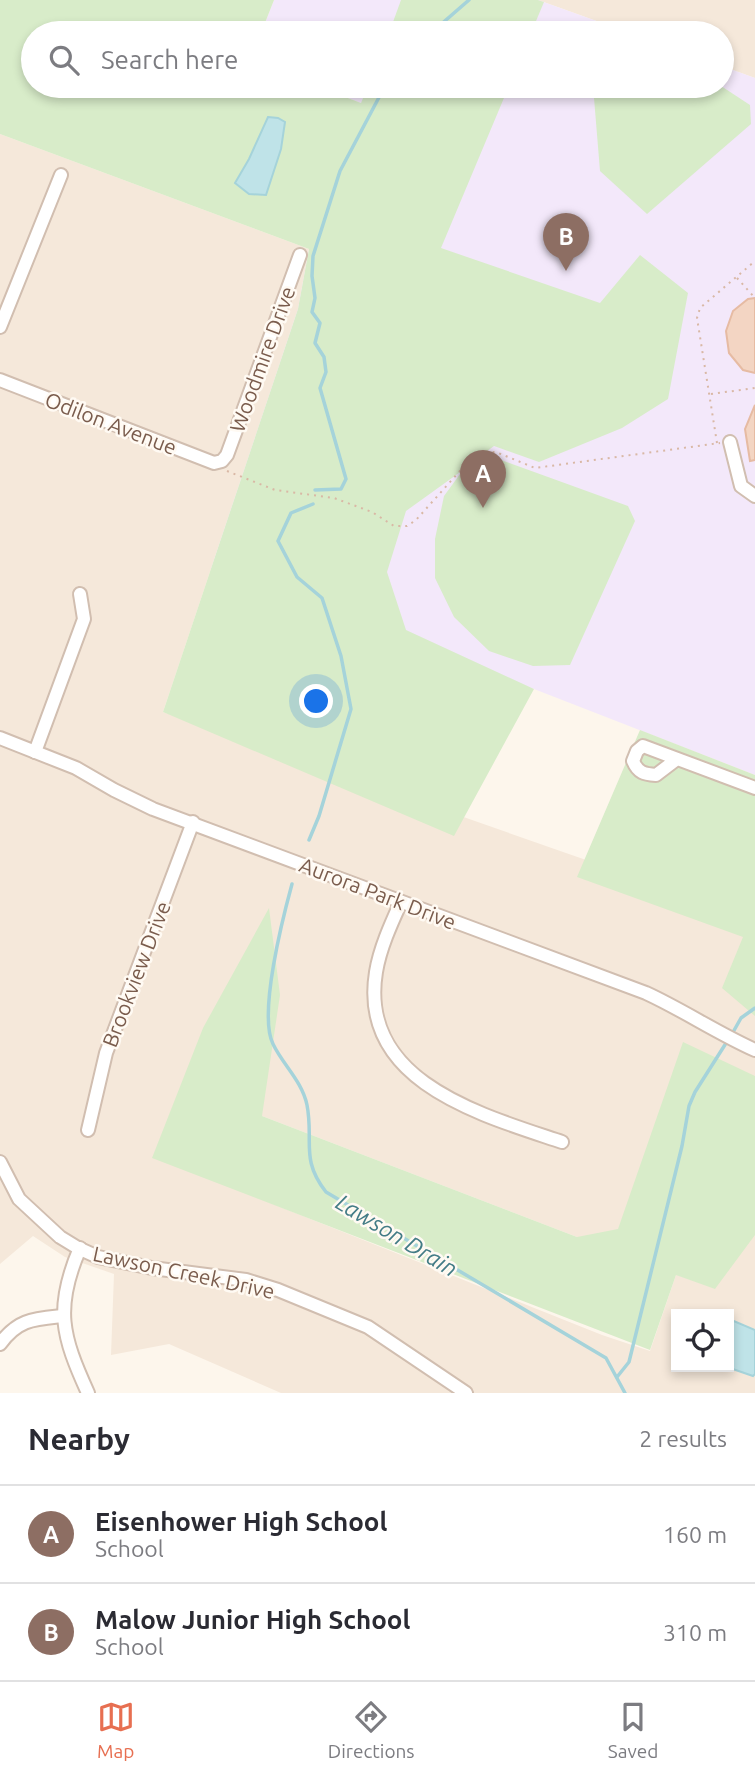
<!DOCTYPE html>
<style>
body{margin:0;font-family:Ubuntu,sans-serif;background:#f2f2f3;color:#2b2b33}
.controls{position:absolute;right:21px;bottom:21px;display:grid;overflow:hidden;border-radius:0px;box-shadow:0 4px 10px #0003}
.controls button{width:63px;height:63px;display:grid;place-items:center;padding:0;border:0;border-bottom:2px solid #e1e1e2;background:#fff;color:#2b2b33;font:35px sans-serif}
.you{position:absolute;left:317px;top:702px;width:24px;height:24px;margin:-18px;border:5px solid #fff;border-radius:50%;background:#1a73e8;box-shadow:0 0 0 10px #1a73e833}
.badge{display:grid;place-items:center;width:46px;height:46px;border-radius:50%;background:#e76f51;color:#fff;font-size:23px;font-weight:700}
.pin{position:absolute;translate:-50% -58px;filter:drop-shadow(0 2px 4px #0008)}
.pin::after{content:'';position:absolute;top:37px;width:24px;height:21px;background:inherit;clip-path:polygon(0 0,100% 0,50% 100%)}
.list{margin:0;padding:0;list-style:none}
h2{display:flex;justify-content:space-between;align-items:center;height:91px;margin:0;padding:0 28px;font-size:30px}
h2 small{font-size:23px;font-weight:400;color:#7c7c81}
.list li{display:grid;grid-template-columns:46px 1fr auto;gap:21px;align-items:center;box-sizing:border-box;height:98px;padding:0 28px;border-top:2px solid #e1e1e2}
.list b{display:block;font-size:26px;white-space:nowrap}
.list p{margin:0;font-size:23px;white-space:nowrap;color:#7c7c81}
.list em{font-size:23px;font-style:normal;color:#7c7c81}
.icon{flex:none;width:38px;height:38px;fill:none;stroke:currentColor;stroke-width:2;stroke-linecap:round;stroke-linejoin:round}
.map{position:relative;flex:none;width:755px;height:1393px;overflow:hidden}
.search{position:absolute;background:#fff;box-shadow:0 4px 10px #0003;left:21px;right:21px;top:21px;height:77px;display:flex;align-items:center;gap:18px;box-sizing:border-box;padding:0 24px;border-radius:38px;color:#7c7c81;font-size:26px}
.sheet{height:287px;background:#fff}
nav{display:flex;justify-content:space-around;align-items:center;box-sizing:border-box;height:98px;border-top:2px solid #e1e1e2;background:#fff;font-size:19px;color:#7c7c81}
nav a{display:grid;justify-items:center;gap:4px}
nav .on{color:#e76f51}
.map>svg:first-child{display:block}
.residential{fill:#f5e8da;fill-rule:evenodd}
.education{fill:#f3e8fa}
.green{fill:#d8ecc9}
.water{fill:#bfe3e8;stroke:#a5d3da;stroke-width:2}
.lines{fill:none;stroke-linecap:round;stroke-linejoin:round}
.stream{stroke:#a5d3da;stroke-width:3.5}
.building{fill:#f3d5c3;stroke:#e6bba3;stroke-width:2}
.minor-casing{stroke:#d1beb0;stroke-width:16}
.path{stroke:#d9b8a5;stroke-width:2;stroke-dasharray:2 5;stroke-linecap:butt}
.minor{stroke:#fff;stroke-width:12}
.labels{text-anchor:middle;dominant-baseline:central;stroke-width:5;stroke-linejoin:round;paint-order:stroke}
.street-label{font-size:21px;fill:#7a5c4d;stroke:#fffaf3}
.water-label{font-size:23px;font-style:italic;fill:#437c86;stroke:#fffaf3}
</style>
<div class="map">
<svg width="755" height="1393" viewBox="0 0 755 1393">
<rect width="100%" height="100%" fill="#fdf6ec"/>
<g class="residential">
<polygon points="538,0 755,0 755,78 722,66 722,33 630,33"/>
<path d="M0,134L309,249L298,309L163,712L755,919V1393H281L169,1344L111,1355L114,1274L65,1257L33,1236L0,1264ZM262,1116L676,1275L650,1351L602,1335L235,1189ZM676,1314H729V1367H676Z"/>
</g>
<g class="education">
<polygon points="274,0 538,0 630,33 261,33"/>
<polygon points="722,66 755,78 755,775 534,689 211,569 298,309 309,249 361,103 316,86 722,86"/>
</g>
<g class="green">
<polygon points="0,0 274,0 261,33 33,33 33,86 316,86 361,103 368,86 509,86 441,248 600,303 640,255 688,293 668,399 622,428 539,462 494,446 472,462 493,457 628,506 635,521 570,665 533,666 489,651 454,617 435,578 435,539 444,496 463,470 406,511 387,572 406,630 534,689 454,836 163,712 298,309 309,249 0,134"/>
<polygon points="401,0 538,0 544,2 531,33 389,33"/>
<polygon points="607,86 721,86 750,105 751,124 647,214 600,171 594,98"/>
<polygon points="640,730 755,775 755,1016 722,988 743,937 577,877"/>
<polygon points="269,908 280,995 262,1116 577,1237 618,1229 683,1042 755,1076 755,1235 715,1289 676,1275 650,1350 152,1158 203,1028"/>
</g>
<g class="water">
<polygon points="268,117 278,118 285,122 281,149 266,195 249,194 235,183 249,159"/>
<polygon points="729,1319 755,1330 755,1374 753,1376 727,1367"/>
</g>
<g class="lines">
<g class="stream">
<polyline points="431,33 469,0"/>
<polyline points="315,490 341,489 346,479 320,388 326,372 324,357 315,343 320,323 312,312 315,298 312,276 313,256 340,171 385,86"/>
<polyline points="309,840 319,816 351,709 341,656 322,598 297,577 278,541 291,513 313,504"/>
<path d="M292,884C283,917 258,1014 273,1044C283,1065 302,1081 307,1105C314,1141 300,1159 326,1192L606,1358L625,1393"/>
<polyline points="732,1034 741,1018 755,1008"/>
<polyline points="617,1377 629,1362 682,1146 689,1106 695,1092 728,1040"/>
</g>
</g>
<g class="building">
<polygon points="755,298 755,373 743,370 729,353 726,331 733,311 748,299"/>
<polygon points="755,405 755,460 750,461 745,429"/>
</g>
<g class="lines">
<g class="minor-casing">
<g id="minor">
<polyline points="0,327 61,175"/>
<polyline points="0,380 214,463 222,461 227,455 300,255"/>
<polyline points="730,442 741,486 755,496"/>
<path d="M0,738L76,768L114,790L153,809L646,993C683,1010 717,1033 755,1050"/>
<polyline points="35,752 84,619 80,594"/>
<path d="M677,759L656,775C644,774 638,773 633,761L637,751L643,746L755,788"/>
<path d="M401,902C391,924 380,948 376,972C358,1082 482,1115 562,1142"/>
<polyline points="88,1130 106,1053 193,822"/>
<polyline points="0,1162 19,1199 60,1237 78,1248 98,1257 152,1268 246,1280 278,1290 368,1327 466,1393"/>
<path d="M80,1248C54,1308 62,1336 88,1393"/>
<path d="M0,1344C18,1319 34,1319 63,1316"/>
</g>
</g>
<g class="path">
<polyline points="737,278 755,298"/>
<polyline points="711,394 755,388"/>
<polyline points="717,443 697,318 700,308 755,261"/>
<polyline points="227,471 275,490 334,498 372,512 394,526 407,526 416,520 476,453 496,452 535,468 720,443"/>
</g>
<use href="#minor" class="minor"/>
</g>
<g class="labels">
<g class="street-label">
<text transform="translate(262 359) rotate(-70)">Woodmire Drive</text>
<text transform="translate(111 423) rotate(21)">Odilon Avenue</text>
<text transform="translate(378 893) rotate(21)">Aurora Park Drive</text>
<text transform="translate(136 974) rotate(-69)">Brookview Drive</text>
<text transform="translate(184 1272) rotate(12)">Lawson Creek Drive</text>
</g>
<g class="water-label">
<text transform="translate(397 1235) rotate(31)">Lawson Drain</text>
</g>
</g>
</svg>
<div class="controls">
<button><svg class="icon" aria-label="locate" viewBox="0 0 24 24"><circle cx="12" cy="12" r="6"/><path d="M12 2v4M12 18v4M2 12h4M18 12h4"/></svg></button>
</div>
<div class="you"></div>
<div class="pin badge" style="left:483px;top:508px;background:#8d6e63">A</div>
<div class="pin badge" style="left:566px;top:271px;background:#8d6e63">B</div>
<div class="search"><svg class="icon" aria-label="search" viewBox="0 0 24 24"><circle cx="10" cy="10" r="6"/><path d="M15 15l6 6"/></svg>Search here</div>
</div>
<section class="sheet">
<h2>Nearby<small>2 results</small></h2>
<ul class="list">
<li><span class="badge" style="background:#8d6e63">A</span><div><b>Eisenhower High School</b><p>School</p></div><em>160 m</em></li>
<li><span class="badge" style="background:#8d6e63">B</span><div><b>Malow Junior High School</b><p>School</p></div><em>310 m</em></li>
</ul>
</section>
<nav>
<a class="on"><svg class="icon" aria-label="map" viewBox="0 0 24 24"><path d="M3 6l6-2 6 2 6-2v14l-6 2-6-2-6 2zM9 4v14M15 6v14"/></svg>Map</a>
<a><svg class="icon" aria-label="directions" viewBox="0 0 24 24"><path d="M12 3l9 9-9 9-9-9zM9 14v-3h6M13 9l2 2-2 2"/></svg>Directions</a>
<a><svg class="icon" aria-label="saved" viewBox="0 0 24 24"><path d="M7 4h10v16l-5-4-5 4z"/></svg>Saved</a>
</nav>
